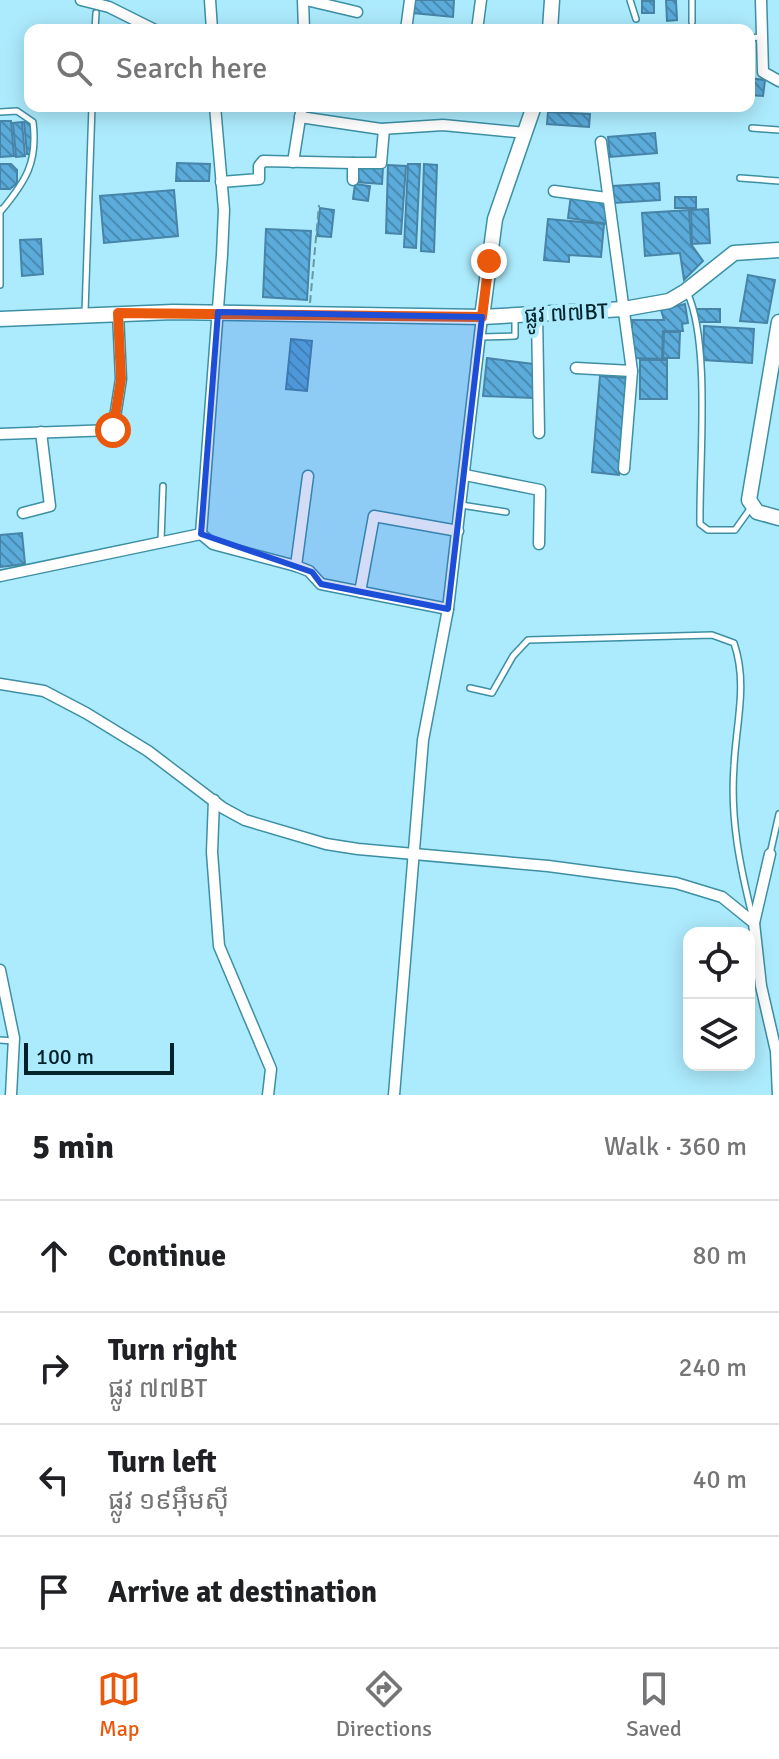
<!DOCTYPE html>
<meta charset="utf-8">
<style>
body{margin:0;font-family:Signika,"Noto Sans Khmer",sans-serif;background:#f2f2f2;color:#202124}
.controls{position:absolute;right:24px;bottom:24px;display:grid;overflow:hidden;border-radius:16px;box-shadow:0 4px 20px #0003}
.controls button{width:72px;height:72px;display:grid;place-items:center;padding:0;border:0;border-bottom:2px solid #e0e0e0;background:#fff;color:#202124;font:40px sans-serif}
.scale{position:absolute;left:24px;bottom:20px;width:150px;box-sizing:border-box;padding-left:8px;border:4px solid #00232b;border-top:0;font-size:22px;line-height:28px;white-space:nowrap;color:#00232b;-webkit-text-stroke:6px #acebfd;paint-order:stroke}
.stop{position:absolute;width:24px;height:24px;margin:-18px;border:6px solid #ea580c;border-radius:50%;background:#fff}
.stop.end{background:#ea580c;border-color:#fff;box-shadow:0 2px 8px #0008}
.list{margin:0;padding:0;list-style:none}
h2{display:flex;justify-content:space-between;align-items:center;height:104px;margin:0;padding:0 32px;font-size:34px}
h2 small{font-size:26px;font-weight:400;color:#757577}
.list li{display:grid;grid-template-columns:52px 1fr auto;gap:24px;align-items:center;box-sizing:border-box;height:112px;padding:0 32px;border-top:2px solid #e0e0e0}
.list b{display:block;font-size:30px;white-space:nowrap}
.list p{margin:0;font-size:26px;white-space:nowrap;color:#757577}
.list em{font-size:26px;font-style:normal;color:#757577}
.icon{flex:none;width:44px;height:44px;fill:none;stroke:currentColor;stroke-width:2;stroke-linecap:round;stroke-linejoin:round}
.map{position:relative;flex:none;width:779px;height:1095px;overflow:hidden}
.search{position:absolute;background:#fff;box-shadow:0 4px 20px #0003;left:24px;right:24px;top:24px;height:88px;display:flex;align-items:center;gap:20px;box-sizing:border-box;padding:0 28px;border-radius:16px;color:#757577;font-size:30px}
.sheet{height:552px;background:#fff}
nav{display:flex;justify-content:space-around;align-items:center;box-sizing:border-box;height:112px;border-top:2px solid #e0e0e0;background:#fff;font-size:22px;color:#757577}
nav a{display:grid;justify-items:center;gap:4px}
nav .on{color:#ea580c}
.map>svg:first-child{display:block}
.building{fill:url(#building-back-hatch);stroke:#4784a8;stroke-width:2}
.lines{fill:none;stroke-linecap:round;stroke-linejoin:round}
.service-casing{stroke:#3d8fa4;stroke-width:8}
.minor-casing{stroke:#3d8fa4;stroke-width:13}
.tertiary-casing{stroke:#3d8fa4;stroke-width:17}
.path{stroke:#6599a7;stroke-width:2;stroke-dasharray:8 4;stroke-linecap:butt}
.service{stroke:#fff;stroke-width:5}
.minor{stroke:#fff;stroke-width:10}
.tertiary{stroke:#fff;stroke-width:14}
.route{stroke:#ea580c;stroke-width:10}
.marked{fill:#1d4ed8;fill-opacity:0.2;stroke:#1d4ed8;stroke-width:6;stroke-linejoin:round}
.labels{text-anchor:middle;dominant-baseline:central;stroke-width:8;stroke-linejoin:round;paint-order:stroke}
.street-label{font-size:22px;fill:#00232b;stroke:#acebfd}
</style>
<div class="map">
<svg width="779" height="1095" viewBox="0 0 779 1095">
<defs>
<pattern id="building-back-hatch" width="6" height="6" patternUnits="userSpaceOnUse" patternTransform="scale(2)"><rect width="6" height="6" fill="#5babdb"/><path d="M-1 5l2 2M0 0l6 6M5-1l2 2" fill="none" stroke="#498bb2"/></pattern>
</defs>
<rect width="100%" height="100%" fill="#acebfd"/>
<g class="building">
<polygon points="414,0 454,0 453,17 413,13"/>
<polygon points="666,0 676,0 677,20 667,21"/>
<rect x="642" y="1" width="12" height="12"/>
<polygon points="749,78 765,80 763,96 749,95"/>
<polygon points="548,112 590,114 589,127 547,124"/>
<polygon points="0,121 11,121 14,156 0,157"/>
<polygon points="31,121 34,154 27,154 24,122"/>
<polygon points="22,122 25,156 16,157 13,123"/>
<polygon points="655,133 657,153 610,157 608,137"/>
<polygon points="177,163 210,164 209,181 176,181"/>
<polygon points="0,164 11,164 17,170 17,183 10,189 0,189"/>
<polygon points="408,164 420,164 416,248 404,247"/>
<polygon points="424,164 437,165 434,252 421,251"/>
<polygon points="356,165 383,167 382,184 355,182"/>
<polygon points="388,165 406,166 401,234 386,233"/>
<polygon points="659,183 660,200 614,203 613,186"/>
<polygon points="355,184 370,186 368,201 353,199"/>
<polygon points="174,190 178,236 104,243 100,196"/>
<polygon points="571,195 604,200 608,224 568,218"/>
<rect x="675" y="197" width="21" height="11"/>
<polygon points="320,208 334,210 331,237 317,236"/>
<polygon points="708,209 710,243 692,244 691,210"/>
<polygon points="689,210 691,244 703,261 684,280 680,253 645,256 642,213"/>
<polygon points="548,219 604,224 601,257 569,255 569,262 544,260"/>
<polygon points="266,229 311,231 307,300 263,297"/>
<polygon points="41,239 43,274 22,276 20,240"/>
<polygon points="748,275 775,280 767,323 740,321"/>
<polygon points="685,304 688,323 682,324 683,331 663,331 662,359 632,358 632,320 664,320 661,310"/>
<rect x="696" y="309" width="24" height="13"/>
<polygon points="704,326 754,329 752,363 703,360"/>
<polygon points="664,332 680,332 679,358 663,358"/>
<polygon points="291,339 312,341 307,391 286,389"/>
<polygon points="487,358 533,364 534,398 483,396"/>
<rect x="640" y="360" width="27" height="39"/>
<polygon points="600,376 626,378 619,475 592,472"/>
<polygon points="22,533 25,564 0,567 0,535"/>
</g>
<g class="lines">
<g class="service-casing">
<g id="service">
<polyline points="630,0 636,19"/>
<polyline points="692,0 692,22"/>
<polyline points="95,30 96,13"/>
<polyline points="749,38 760,37"/>
<path d="M0,112L17,111L33,122C38,162 26,181 1,211"/>
<polyline points="752,128 779,130"/>
<polyline points="740,178 779,181"/>
<polyline points="0,285 0,209"/>
<path d="M687,292C711,343 699,464 700,524L708,530H735L750,509"/>
<polyline points="85,312 92,106"/>
<polyline points="481,337 515,336 515,316"/>
<polyline points="461,505 506,512"/>
<polyline points="161,541 163,486"/>
<path d="M470,688L492,693L513,656L528,640L712,635L734,643C748,684 736,723 734,766C730,819 740,867 753,919"/>
<polyline points="770,854 779,814"/>
<polyline points="0,1040 13,1041"/>
</g>
</g>
<g class="minor-casing">
<g id="minor">
<polyline points="81,0 109,7 155,30"/>
<polyline points="210,0 212,30"/>
<polyline points="303,0 304,30"/>
<polyline points="306,0 357,12"/>
<polyline points="761,0 763,72 779,81"/>
<polyline points="406,30 410,0"/>
<polyline points="477,30 481,0"/>
<polyline points="215,106 224,210 222,255 201,534 213,544 296,566 309,571 321,584 448,609"/>
<polyline points="300,117 381,129 443,125 526,133"/>
<polyline points="601,142 632,371 624,469"/>
<polyline points="293,162 302,106"/>
<polyline points="353,180 353,163 381,163 384,129"/>
<polyline points="221,182 259,179 259,166 263,161 353,163"/>
<polyline points="554,191 607,198"/>
<polyline points="537,314 539,433"/>
<polyline points="576,368 632,371"/>
<polyline points="0,434 113,430 121,379 118,313"/>
<polyline points="465,475 540,490 539,544"/>
<polyline points="23,513 50,506 41,432"/>
<polyline points="296,566 308,476"/>
<polyline points="0,576 201,534"/>
<polyline points="360,592 374,516 458,531"/>
<polyline points="0,684 44,691 86,713 148,751 223,808 245,820 326,844 358,849 548,866 676,883 722,897 754,923"/>
<polyline points="214,800 212,852 219,946 271,1069 268,1095"/>
<polyline points="770,854 754,923 761,986 776,1051 778,1095"/>
<polyline points="0,970 14,1038 11,1095"/>
<polyline points="394,1095 423,740 448,609 482,317"/>
</g>
</g>
<g class="tertiary-casing">
<g id="tertiary">
<polyline points="550,30 552,0"/>
<polyline points="482,317 495,219 534,106"/>
<polyline points="0,319 173,312 482,317 624,309 669,301 686,291 734,253 779,250"/>
<polyline points="779,322 749,500 757,512 779,518"/>
</g>
</g>
<polyline class="path" points="310,303 319,205"/>
<use href="#service" class="service"/>
<use href="#minor" class="minor"/>
<use href="#tertiary" class="tertiary"/>
</g>
<g class="lines">
<polyline class="route" points="113,430 121,379 118,313 482,317 489,261"/>
</g>
<path class="marked" d="M218,312L482,317L448,609L321,584L312,572L201,534Z"/>
<g class="labels">
<g class="street-label">
<text transform="translate(566 313) rotate(-3)">ផ្លូវ ៧៧BT</text>
</g>
</g>
</svg>
<div class="controls">
<button><svg class="icon" aria-label="locate" viewBox="0 0 24 24"><circle cx="12" cy="12" r="6"/><path d="M12 2v4M12 18v4M2 12h4M18 12h4"/></svg></button>
<button><svg class="icon" aria-label="layers" viewBox="0 0 24 24"><path d="M12 4l9 5-9 5-9-5zM3 14l9 5 9-5"/></svg></button>
</div>
<div class="scale">100 m</div>
<div class="stop" style="left:113px;top:430px"></div>
<div class="stop end" style="left:489px;top:261px"></div>
<div class="search"><svg class="icon" aria-label="search" viewBox="0 0 24 24"><circle cx="10" cy="10" r="6"/><path d="M15 15l6 6"/></svg>Search here</div>
</div>
<section class="sheet">
<h2>5 min<small>Walk · 360 m</small></h2>
<ul class="list">
<li><svg class="icon" aria-label="ahead" viewBox="0 0 24 24"><path d="M12 20V5M6 11l6-6 6 6"/></svg><div><b>Continue</b></div><em>80 m</em></li>
<li><svg class="icon" aria-label="right" viewBox="0 0 24 24"><path d="M7 20v-9h11M14 6l5 5-5 5"/></svg><div><b>Turn right</b><p>ផ្លូវ ៧៧BT</p></div><em>240 m</em></li>
<li><svg class="icon" aria-label="left" viewBox="0 0 24 24"><path d="M17 20v-9H6M10 6l-5 5 5 5"/></svg><div><b>Turn left</b><p>ផ្លូវ ១៩អ៊ឹមស៊ី</p></div><em>40 m</em></li>
<li><svg class="icon" aria-label="arrive" viewBox="0 0 24 24"><path d="M6 21V4h12l-3 4 3 4H6"/></svg><div><b>Arrive at destination</b></div></li>
</ul>
</section>
<nav>
<a class="on"><svg class="icon" aria-label="map" viewBox="0 0 24 24"><path d="M3 6l6-2 6 2 6-2v14l-6 2-6-2-6 2zM9 4v14M15 6v14"/></svg>Map</a>
<a><svg class="icon" aria-label="directions" viewBox="0 0 24 24"><path d="M12 3l9 9-9 9-9-9zM9 14v-3h6M13 9l2 2-2 2"/></svg>Directions</a>
<a><svg class="icon" aria-label="saved" viewBox="0 0 24 24"><path d="M7 4h10v16l-5-4-5 4z"/></svg>Saved</a>
</nav>
